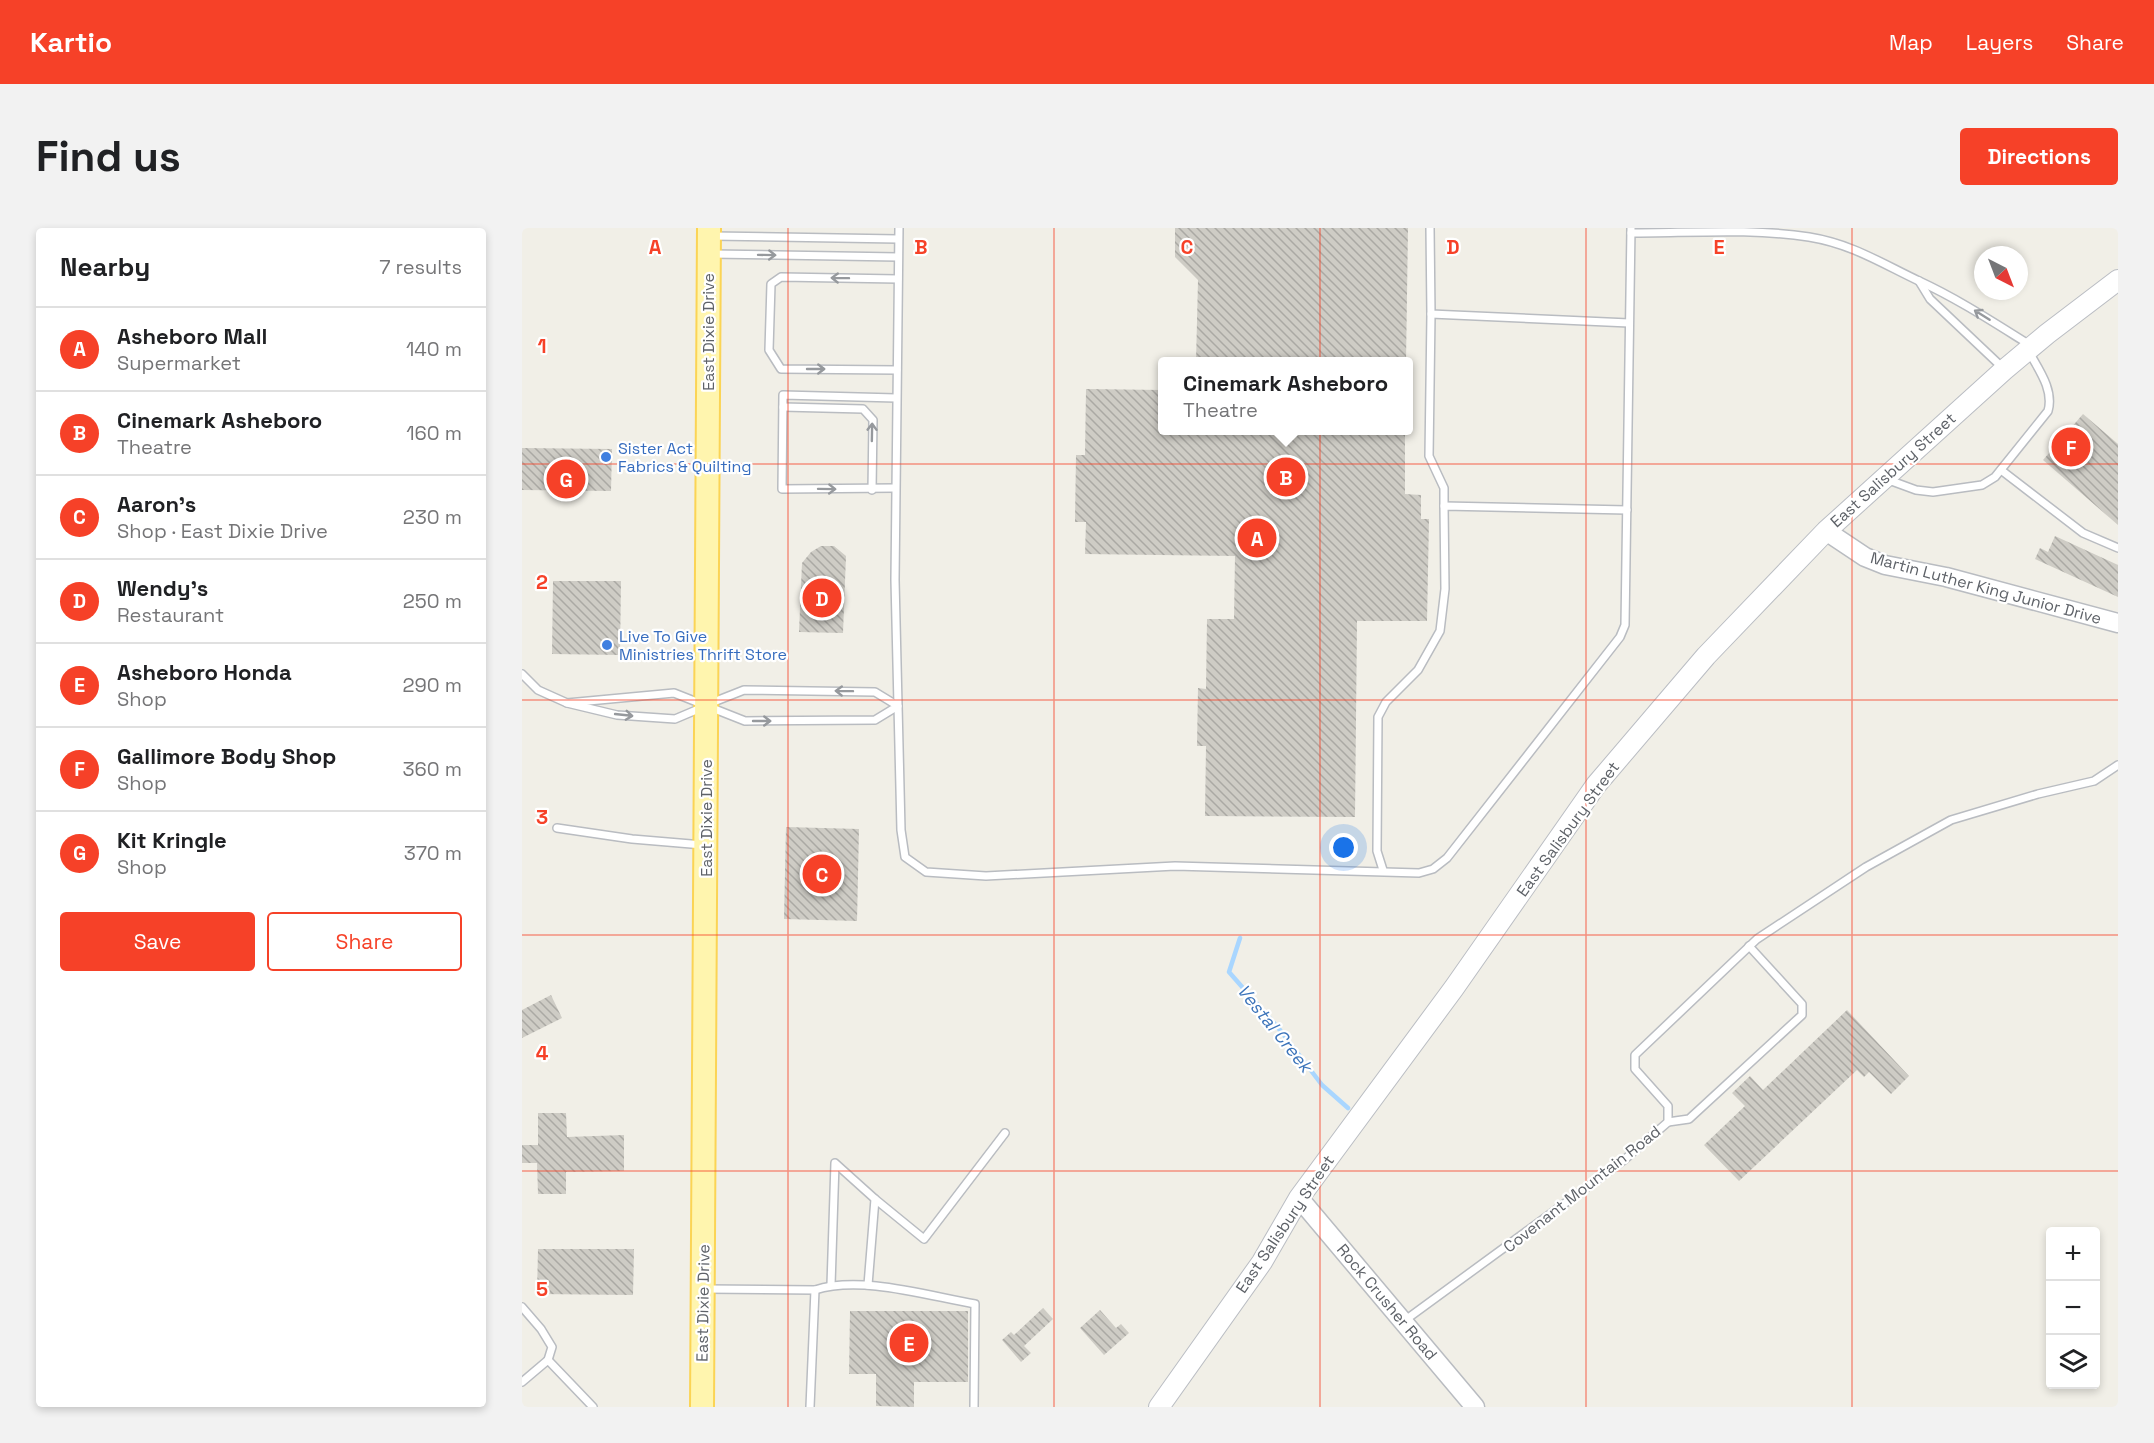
<!DOCTYPE html>
<meta charset="utf-8">
<style>
body{margin:0;font-family:"Space Grotesk",sans-serif;background:#f2f2f2;color:#202124}
.controls{position:absolute;right:18px;bottom:18px;display:grid;overflow:hidden;border-radius:6px;box-shadow:0 3px 9px #0003}
.controls button{width:54px;height:54px;display:grid;place-items:center;padding:0;border:0;border-bottom:2px solid #e0e0e0;background:#fff;color:#202124;font:30px sans-serif}
.compass{position:absolute;left:1452px;top:18px;width:54px;height:54px;border-radius:50%;background:#fff;box-shadow:0 3px 9px #0003;rotate:138deg}
.you{position:absolute;left:822px;top:620px;width:21px;height:21px;margin:-15px;border:4px solid #fff;border-radius:50%;background:#1a73e8;box-shadow:0 0 0 9px #1a73e833}
.badge{display:grid;place-items:center;width:39px;height:39px;border-radius:50%;background:#f64128;color:#fff;font-size:20px;font-weight:700}
.pin{position:absolute;translate:-50% -50%;border:3px solid #fff;box-shadow:0 2px 6px #0006}
.popup{position:absolute;left:636px;top:129px;width:255px;height:78px;box-sizing:border-box;display:grid;place-content:center;border-radius:6px;background:#fff;filter:drop-shadow(0 2px 4px #0005);font-size:20px;white-space:nowrap;color:#757577}
.popup b{font-size:22px;color:#202124}
.popup::after{content:'';position:absolute;left:50%;top:100%;margin-left:-12px;border:12px solid transparent;border-top-color:#fff}
.list{margin:0;padding:0;list-style:none}
h2{display:flex;justify-content:space-between;align-items:center;height:78px;margin:0;padding:0 24px;font-size:26px}
h2 small{font-size:20px;font-weight:400;color:#757577}
.list li{display:grid;grid-template-columns:39px 1fr auto;gap:18px;align-items:center;box-sizing:border-box;height:84px;padding:0 24px;border-top:2px solid #e0e0e0}
.list b{display:block;font-size:22px;white-space:nowrap}
.list p{margin:0;font-size:20px;white-space:nowrap;color:#757577}
.list em{font-size:20px;font-style:normal;color:#757577}
.actions{display:flex;gap:12px;padding:18px 24px}
.actions a{flex:1;padding:14px 0;border:2px solid #f64128;border-radius:6px;text-align:center;font-size:21px;color:#f64128}
.actions .main{background:#f64128;color:#fff}
.icon{flex:none;width:33px;height:33px;fill:none;stroke:currentColor;stroke-width:2;stroke-linecap:round;stroke-linejoin:round}
.map{position:relative;flex:none;width:1596px;height:1179px;overflow:hidden;border-radius:6px}
header{display:flex;align-items:center;gap:36px;box-sizing:border-box;height:84px;padding:0 30px;background:#f64128;color:#fff}
header strong{font-size:28px}
nav{display:flex;gap:33px;margin-inline-start:auto;font-size:21px}
.intro{display:flex;align-items:center;justify-content:space-between;box-sizing:border-box;height:144px;padding:0 36px}
h1{margin:0;font-size:42px}
.button{padding:15px 27px;border-radius:6px;background:#f64128;color:#fff;font-size:21px;font-weight:700}
main{display:flex;gap:36px;padding:0 36px}
aside{flex:1;background:#fff;border-radius:6px;box-shadow:0 3px 9px #0003}
.map>svg:first-child{display:block}
.lines{fill:none;stroke-linecap:round;stroke-linejoin:round}
.stream{stroke:#a9d6ff;stroke-width:4.5}
.building{fill:url(#building-back-hatch)}
.service-casing{stroke:#b9bcc1;stroke-width:10}
.tertiary-casing{stroke:#b9bcc1;stroke-width:21}
.secondary-casing{stroke:#babdc3;stroke-width:22}
.primary-casing{stroke:#fbd455;stroke-width:26}
.service{stroke:#fff;stroke-width:7}
.tertiary{stroke:#fff;stroke-width:18}
.secondary{stroke:#fff;stroke-width:20}
.primary{stroke:#fff5ae;stroke-width:22}
.oneway{stroke:#96999d}
.grid{fill:none;stroke:#f64128;stroke-width:1.5;stroke-opacity:0.55}
.shop-dot{fill:#3f7fe0;stroke:#fff;stroke-width:2}
.labels{text-anchor:middle;dominant-baseline:central;stroke-width:4.5;stroke-linejoin:round;paint-order:stroke}
.street-label{font-size:16px;fill:#5e6268;stroke:#fff}
.shop-label{font-size:16px;fill:#366cbe;stroke:#fff;text-anchor:start}
.water-label{font-size:18px;font-style:italic;fill:#3c74ba;stroke:#fff}
.grid-label{font-size:20px;text-anchor:middle;font-weight:bold;fill:#f64128;stroke:#fff;stroke-width:4.5;stroke-linejoin:round;paint-order:stroke}
</style>
<header>
<strong>Kartio</strong>
<nav><a>Map</a><a>Layers</a><a>Share</a></nav>
</header>
<div class="intro"><h1>Find us</h1><a class="button">Directions</a></div>
<main>
<aside>
<h2>Nearby<small>7 results</small></h2>
<ul class="list">
<li><span class="badge">A</span><div><b>Asheboro Mall</b><p>Supermarket</p></div><em>140 m</em></li>
<li><span class="badge">B</span><div><b>Cinemark Asheboro</b><p>Theatre</p></div><em>160 m</em></li>
<li><span class="badge">C</span><div><b>Aaron's</b><p>Shop · East Dixie Drive</p></div><em>230 m</em></li>
<li><span class="badge">D</span><div><b>Wendy's</b><p>Restaurant</p></div><em>250 m</em></li>
<li><span class="badge">E</span><div><b>Asheboro Honda</b><p>Shop</p></div><em>290 m</em></li>
<li><span class="badge">F</span><div><b>Gallimore Body Shop</b><p>Shop</p></div><em>360 m</em></li>
<li><span class="badge">G</span><div><b>Kit Kringle</b><p>Shop</p></div><em>370 m</em></li>
</ul>
<div class="actions"><a class="main">Save</a><a>Share</a></div>
</aside>
<div class="map">
<svg width="1596" height="1179" viewBox="0 0 1596 1179">
<defs>
<pattern id="building-back-hatch" width="6" height="6" patternUnits="userSpaceOnUse" patternTransform="scale(1.5)"><rect width="6" height="6" fill="#ceccc5"/><path d="M-1 5l2 2M0 0l6 6M5-1l2 2" fill="none" stroke="#aaa9a4"/></pattern>
</defs>
<rect width="100%" height="100%" fill="#f1efe7"/>
<g class="lines">
<polyline class="stream" points="718,710 707,744 758,802 800,857 826,880"/>
</g>
<g class="building">
<polygon points="653,0 886,0 884,134 674,134 676,52 653,29"/>
<polygon points="564,161 641,162 641,202 883,202 883,266 899,267 899,291 907,291 905,393 835,393 833,589 683,588 684,518 675,518 676,460 684,461 685,391 712,391 713,328 563,326 564,294 553,294 554,227 563,227"/>
<polygon points="1561,186 1596,216 1596,297 1521,232"/>
<polygon points="0,220 90,221 89,263 0,262"/>
<polygon points="1533,308 1596,337 1596,369 1513,331 1518,320 1526,324"/>
<polygon points="299,318 312,318 324,328 321,405 277,404 280,335 289,324"/>
<polygon points="31,353 99,353 98,427 30,426"/>
<polygon points="264,599 337,601 335,693 262,691"/>
<polygon points="29,767 40,790 0,810 0,782"/>
<polygon points="1325,782 1387,848 1369,866 1347,844 1342,849 1335,842 1217,953 1182,917 1223,878 1210,865 1228,848 1241,862"/>
<polygon points="16,885 44,885 45,909 102,907 102,943 44,944 44,966 16,966 15,935 0,935 0,917 16,917"/>
<polygon points="16,1021 112,1021 111,1067 15,1066"/>
<polygon points="521,1080 531,1091 502,1118 509,1125 499,1134 480,1112 489,1104 492,1107"/>
<polygon points="578,1082 594,1100 599,1096 607,1105 582,1127 558,1100"/>
<polygon points="328,1083 446,1083 446,1154 392,1154 392,1179 354,1178 354,1146 327,1146"/>
</g>
<g class="lines">
<g class="service-casing">
<g id="service">
<polyline points="377,0 373,352 379,602 383,629 404,644 464,648 653,638 897,645 911,641 925,630 1098,409 1103,397 1109,0"/>
<polyline points="908,0 909,86 1107,95"/>
<path d="M1109,5C1168,5 1229,0 1287,9C1330,16 1359,35 1397,53C1436,71 1471,94 1508,117"/>
<polyline points="190,8 376,11"/>
<polyline points="189,26 376,29"/>
<polyline points="1397,53 1408,71 1482,141"/>
<polyline points="909,86 907,228 922,260 922,278"/>
<polyline points="375,142 259,141 247,122 249,56 259,49 376,51"/>
<polyline points="261,179 341,181 351,192 350,262"/>
<polyline points="1479,242 1561,305 1596,320"/>
<path d="M1364,251L1394,262L1411,264L1460,257L1473,249L1526,183C1532,162 1517,142 1507,124"/>
<polyline points="373,260 260,261 261,167 374,170"/>
<polyline points="0,446 16,462 45,475 95,487 153,491 179,480"/>
<polyline points="45,475 152,465 223,493 353,492 376,478 353,464 222,462 189,475"/>
<polyline points="35,600 110,611 181,617"/>
<polyline points="861,642 855,623 856,489 864,474 896,442 918,403 923,361 922,278 1105,282"/>
<polyline points="1146,894 1167,891 1280,787 1280,776 1227,718"/>
<polyline points="353,971 402,1011 483,905"/>
<polyline points="309,1057 313,935 353,971 346,1057"/>
<polyline points="184,1061 293,1062 288,1179"/>
<path d="M293,1062C339,1047 406,1068 453,1076L452,1179"/>
<polyline points="0,1079 19,1101 30,1119 26,1132"/>
<polyline points="882,1093 1102,932 1146,894 1146,878 1113,841 1113,827 1235,711 1344,639 1429,592 1516,566 1572,553 1596,537"/>
<polyline points="0,1154 26,1132 71,1179"/>
</g>
</g>
<g class="tertiary-casing">
<g id="tertiary">
<polyline points="1304,303 1343,329 1363,337 1424,349 1596,395"/>
<polyline points="777,970 953,1179"/>
</g>
</g>
<g class="secondary-casing">
<polyline id="secondary" points="637,1179 740,1034 777,970 932,760 1074,557 1184,428 1304,303 1482,142 1525,106 1596,52"/>
</g>
<g class="primary-casing">
<polyline id="primary" points="180,1179 187,0"/>
</g>
<use href="#service" class="service"/>
<use href="#tertiary" class="tertiary"/>
<use href="#secondary" class="secondary"/>
<use href="#primary" class="primary"/>
</g>
<defs><path id="oneway-shaft" d="M-6 0H5M1.5-3L5.5 0L1.5 3" fill="none" stroke-width="1.6" stroke-linecap="round" stroke-linejoin="round" transform="scale(1.5)"/></defs>
<g class="oneway">
<use href="#oneway-shaft" transform="translate(245 27) rotate(1)"/>
<use href="#oneway-shaft" transform="translate(318 50) rotate(-179)"/>
<use href="#oneway-shaft" transform="translate(1460 87) rotate(-148)"/>
<use href="#oneway-shaft" transform="translate(294 141)"/>
<use href="#oneway-shaft" transform="translate(350 204) rotate(-89)"/>
<use href="#oneway-shaft" transform="translate(305 261) rotate(1)"/>
<use href="#oneway-shaft" transform="translate(322 463) rotate(-179)"/>
<use href="#oneway-shaft" transform="translate(102 487) rotate(6)"/>
<use href="#oneway-shaft" transform="translate(240 493)"/>
</g>
<path class="grid" d="M266,0V1179M532,0V1179M798,0V1179M1064,0V1179M1330,0V1179M0,236H1596M0,472H1596M0,707H1596M0,943H1596"/>
<g class="shop-dot">
<circle cx="84" cy="229" r="6"/>
<circle cx="85" cy="417" r="6"/>
</g>
<g class="labels">
<g class="street-label">
<text transform="translate(186 104) rotate(-90)">East Dixie Drive</text>
<text transform="translate(1371 242) rotate(-42)">East Salisbury Street</text>
<text transform="translate(1464 360) rotate(15)">Martin Luther King Junior Drive</text>
<text transform="translate(184 590) rotate(-90)">East Dixie Drive</text>
<text transform="translate(1046 601) rotate(-54)">East Salisbury Street</text>
<text transform="translate(1060 961) rotate(-38)">Covenant Mountain Road</text>
<text transform="translate(763 996) rotate(-56)">East Salisbury Street</text>
<text transform="translate(865 1074) rotate(50)">Rock Crusher Road</text>
<text transform="translate(181 1075) rotate(-89)">East Dixie Drive</text>
</g>
<g class="shop-label">
<text x="96" y="220">Sister Act<tspan x="96" dy="18">Fabrics &amp; Quilting</tspan></text>
<text x="97" y="408">Live To Give<tspan x="97" dy="18">Ministries Thrift Store</tspan></text>
</g>
<g class="water-label">
<text transform="translate(753 800) rotate(51)">Vestal Creek</text>
</g>
</g>
<g class="grid-label">
<text x="133" y="26">A</text>
<text x="399" y="26">B</text>
<text x="665" y="26">C</text>
<text x="931" y="26">D</text>
<text x="1197" y="26">E</text>
<text x="20" y="125">1</text>
<text x="20" y="361">2</text>
<text x="20" y="596">3</text>
<text x="20" y="832">4</text>
<text x="20" y="1068">5</text>
</g>
</svg>
<div class="controls">
<button>+</button>
<button>−</button>
<button><svg class="icon" aria-label="layers" viewBox="0 0 24 24"><path d="M12 4l9 5-9 5-9-5zM3 14l9 5 9-5"/></svg></button>
</div>
<svg class="compass" viewBox="-18 -18 36 36"><path d="M0-13l5 13h-10z" fill="#e53935"/><path d="M0 13l5-13h-10z" fill="#757577"/></svg>
<div class="you"></div>
<div class="pin badge" style="left:735px;top:310px">A</div>
<div class="pin badge" style="left:764px;top:249px">B</div>
<div class="popup"><b>Cinemark Asheboro</b>Theatre</div>
<div class="pin badge" style="left:300px;top:646px">C</div>
<div class="pin badge" style="left:300px;top:370px">D</div>
<div class="pin badge" style="left:387px;top:1115px">E</div>
<div class="pin badge" style="left:1549px;top:219px">F</div>
<div class="pin badge" style="left:44px;top:251px">G</div>
</div>
</main>
